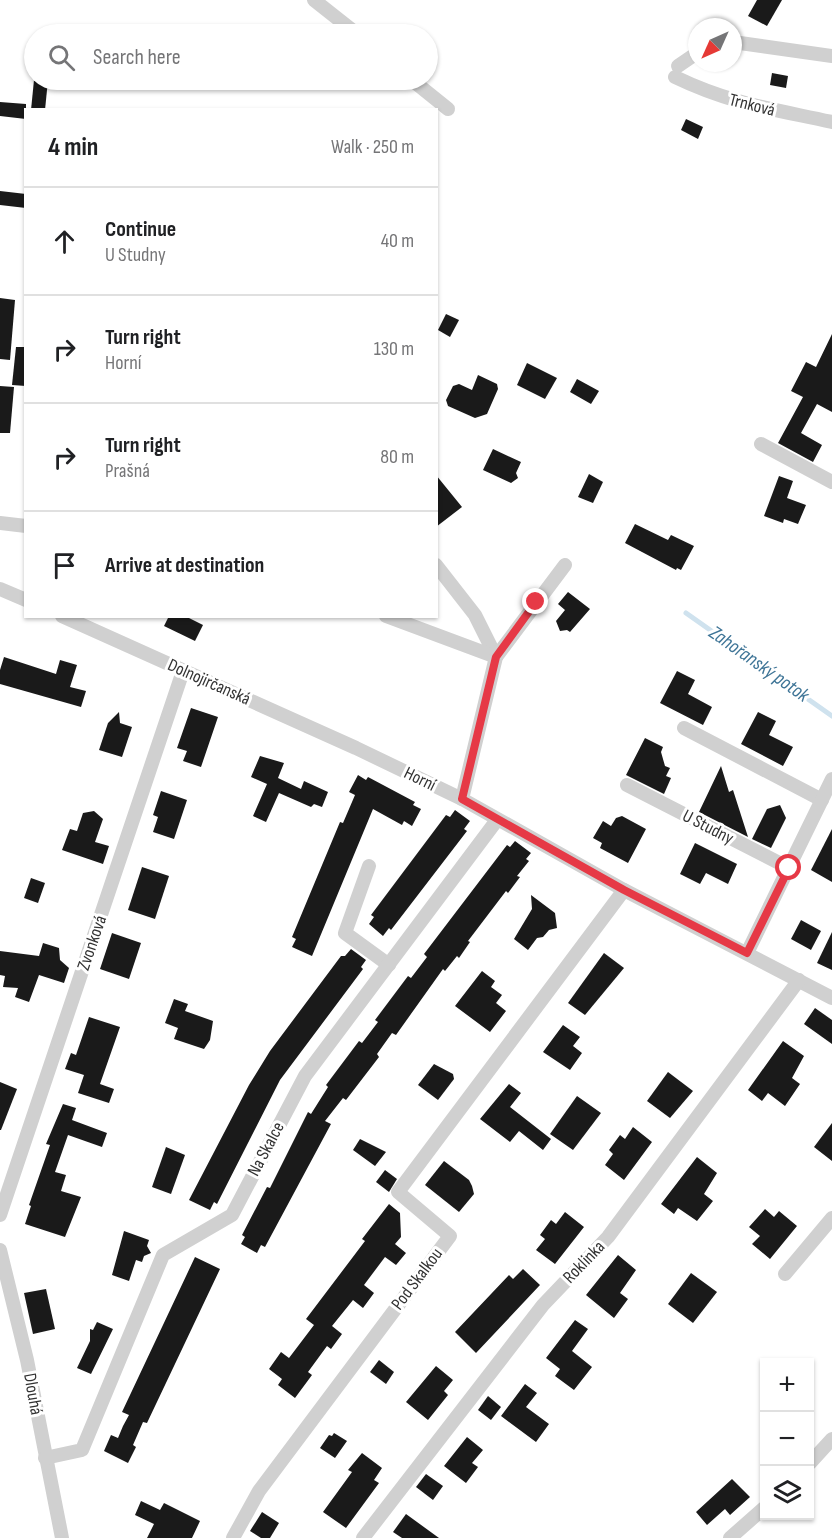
<!DOCTYPE html>
<meta charset="utf-8">
<style>
body{margin:0;font-family:"Sofia Sans Condensed",sans-serif;background:#f2f2f2;color:#202124}
.controls{position:absolute;right:18px;bottom:18px;display:grid;overflow:hidden;border-radius:0px;box-shadow:0 2px 4px #0004}
.controls button{width:54px;height:54px;display:grid;place-items:center;padding:0;border:0;border-bottom:2px solid #e0e0e0;background:#fff;color:#202124;font:30px sans-serif}
.compass{position:absolute;left:688px;top:18px;width:54px;height:54px;border-radius:50%;background:#fff;box-shadow:0 2px 4px #0004;rotate:225deg}
.stop{position:absolute;width:18px;height:18px;margin:-14px;border:4px solid #e63946;border-radius:50%;background:#fff}
.stop.end{background:#e63946;border-color:#fff;box-shadow:0 2px 6px #0008}
.list{margin:0;padding:0;list-style:none}
h2{display:flex;justify-content:space-between;align-items:center;height:78px;margin:0;padding:0 24px;font-size:26px}
h2 small{font-size:20px;font-weight:400;color:#757577}
.list li{display:grid;grid-template-columns:39px 1fr auto;gap:18px;align-items:center;box-sizing:border-box;height:108px;padding:0 24px;border-top:2px solid #e0e0e0}
.list b{display:block;font-size:22px;white-space:nowrap}
.list p{margin:0;font-size:20px;white-space:nowrap;color:#757577}
.list em{font-size:20px;font-style:normal;color:#757577}
.icon{flex:none;width:33px;height:33px;fill:none;stroke:currentColor;stroke-width:2;stroke-linecap:round;stroke-linejoin:round}
.map{position:relative;flex:none;width:832px;height:1538px;overflow:hidden}
.search{position:absolute;background:#fff;box-shadow:0 2px 4px #0004;left:24px;top:24px;width:414px;height:66px;display:flex;align-items:center;gap:15px;box-sizing:border-box;padding:0 21px;border-radius:33px;color:#757577;font-size:22px}
.panel{position:absolute;background:#fff;box-shadow:0 2px 4px #0004;left:24px;top:108px;width:414px;height:510px;border-radius:0px}
.map>svg:first-child{display:block}
.lines{fill:none;stroke-linecap:round;stroke-linejoin:round}
.stream{stroke:#cfe2ee;stroke-width:5}
.building{fill:#1a1a1a}
.minor{stroke:#d0d0d0;stroke-width:14}
.route{stroke:#e63946;stroke-width:8}
.labels{text-anchor:middle;dominant-baseline:central;stroke-width:6;stroke-linejoin:round;paint-order:stroke}
.street-label{font-size:18px;fill:#333;stroke:#fff}
.water-label{font-size:20px;font-style:italic;fill:#3f7597;stroke:#fff}
</style>
<div class="map">
<svg width="832" height="1538" viewBox="0 0 832 1538">
<rect width="100%" height="100%" fill="#fff"/>
<g class="lines">
<polyline class="stream" points="686,613 832,716"/>
</g>
<g class="building">
<polygon points="757,0 782,0 767,26 748,16"/>
<polygon points="772,73 788,76 786,88 770,85"/>
<polygon points="34,80 48,80 45,110 31,110"/>
<polygon points="0,102 26,104 26,119 0,116"/>
<polygon points="686,119 703,127 698,139 681,130"/>
<polygon points="0,191 26,194 26,208 0,205"/>
<polygon points="0,298 15,300 10,360 0,359"/>
<polygon points="446,314 459,320 450,337 438,330"/>
<polygon points="832,334 832,412 817,404 801,433 822,445 813,462 778,443 803,397 791,391 806,362 816,367"/>
<polygon points="16,347 26,347 26,386 12,385"/>
<polygon points="527,363 557,378 545,399 517,385"/>
<polygon points="478,375 497,384 498,389 487,414 475,418 448,406 446,400 453,386 459,384 472,390"/>
<polygon points="577,379 599,391 591,404 570,392"/>
<polygon points="0,386 14,387 10,433 0,433"/>
<polygon points="493,449 521,462 516,473 518,478 511,483 483,470"/>
<polygon points="589,474 603,482 593,503 578,497"/>
<polygon points="436,475 462,507 436,527"/>
<polygon points="779,476 793,481 787,498 806,505 798,524 784,519 783,523 764,516"/>
<polygon points="635,524 668,540 671,535 694,546 681,570 677,568 676,570 625,543"/>
<polygon points="568,592 590,609 570,632 567,630 560,631 556,621 565,610 558,604"/>
<polygon points="169,616 185,616 203,625 195,641 164,626"/>
<polygon points="4,657 56,674 60,660 77,665 70,687 86,691 81,707 0,684 0,670"/>
<polygon points="677,671 695,680 688,694 712,707 703,725 660,703"/>
<polygon points="191,708 218,717 201,767 183,761 187,751 177,748"/>
<polygon points="119,712 120,723 132,727 122,757 99,750 108,723"/>
<polygon points="758,712 776,721 769,735 793,747 783,766 741,744"/>
<polygon points="645,738 663,747 661,752 665,766 670,768 666,776 671,778 664,794 626,775"/>
<polygon points="260,756 284,763 278,778 301,789 304,781 328,792 322,807 314,804 311,807 279,793 266,822 253,816 267,784 251,777"/>
<polygon points="721,766 729,792 733,790 748,837 699,812"/>
<polygon points="358,775 366,780 368,777 415,802 413,805 421,809 412,826 404,821 402,825 373,809 312,956 292,947 296,939 292,937 340,822 343,823 355,795 349,792"/>
<polygon points="161,791 187,800 174,839 153,832 158,817 153,815"/>
<polygon points="780,805 786,818 771,848 752,839 767,809"/>
<polygon points="455,810 470,821 464,829 467,831 391,930 389,928 383,936 369,924 374,917 371,915 446,815 450,817"/>
<polygon points="94,811 103,819 95,842 109,846 103,864 62,850 70,829 77,831 83,813"/>
<polygon points="622,816 646,829 628,863 600,848 602,843 593,838 603,821 611,826 616,818"/>
<polygon points="832,829 832,882 811,870"/>
<polygon points="515,841 531,853 526,859 529,861 517,876 520,877 508,893 506,891 468,941 470,942 459,958 457,956 445,971 443,969 396,1035 392,1033 377,1054 379,1057 346,1100 343,1098 325,1121 331,1124 265,1247 261,1245 257,1253 241,1244 245,1237 242,1235 267,1187 270,1188 308,1112 311,1114 328,1087 326,1085 359,1041 362,1043 378,1022 375,1020 408,976 411,978 427,957 424,954 507,845 510,847"/>
<polygon points="695,843 737,864 728,884 706,873 700,884 680,874"/>
<polygon points="142,867 169,876 155,919 128,910"/>
<polygon points="31,878 45,883 38,903 24,898"/>
<polygon points="531,895 555,913 557,928 549,930 543,937 537,938 528,950 514,939 532,909"/>
<polygon points="801,920 821,931 811,950 791,939"/>
<polygon points="832,932 832,970 817,963"/>
<polygon points="112,933 141,943 129,979 100,969"/>
<polygon points="43,943 59,948 60,960 69,968 64,983 39,975 29,1002 15,997 18,988 3,987 5,976 0,975 0,951 39,956"/>
<polygon points="351,949 366,960 361,967 363,969 280,1080 217,1204 214,1202 210,1210 189,1200 249,1085 270,1051 341,956 345,956"/>
<polygon points="604,953 624,968 585,1015 568,1003"/>
<polygon points="482,971 495,981 491,987 502,995 496,1003 506,1011 490,1032 455,1006"/>
<polygon points="174,999 188,1004 185,1011 213,1021 210,1040 204,1049 174,1039 178,1028 165,1023"/>
<polygon points="815,1008 832,1020 832,1044 804,1024"/>
<polygon points="89,1017 120,1027 100,1084 114,1089 109,1103 78,1093 84,1075 65,1069 71,1053 76,1055"/>
<polygon points="563,1025 580,1037 573,1046 582,1053 570,1070 543,1052"/>
<polygon points="783,1041 804,1056 792,1078 800,1084 785,1106 768,1093 762,1101 748,1090"/>
<polygon points="434,1064 453,1074 454,1079 438,1100 418,1085"/>
<polygon points="668,1072 693,1091 670,1118 647,1101"/>
<polygon points="0,1082 17,1089 1,1130 0,1130"/>
<polygon points="509,1084 521,1093 510,1107 551,1139 543,1150 519,1131 510,1142 480,1119"/>
<polygon points="577,1096 601,1113 573,1150 550,1134"/>
<polygon points="63,1104 76,1108 72,1120 107,1133 102,1147 68,1135 55,1172 66,1175 61,1191 81,1197 65,1237 25,1224 31,1206 29,1205 50,1145 46,1144"/>
<polygon points="832,1123 832,1161 814,1147"/>
<polygon points="633,1127 652,1142 624,1180 605,1165 613,1154 609,1150 620,1135 625,1139"/>
<polygon points="360,1139 386,1152 375,1166 353,1150"/>
<polygon points="166,1147 185,1155 171,1194 152,1187"/>
<polygon points="697,1157 717,1173 704,1194 713,1201 697,1221 678,1208 674,1214 661,1204"/>
<polygon points="444,1161 469,1180 472,1186 474,1194 459,1212 425,1185"/>
<polygon points="385,1170 397,1179 389,1192 376,1182"/>
<polygon points="389,1204 400,1213 401,1237 395,1244 406,1253 396,1265 385,1257 364,1285 374,1293 363,1308 353,1300 332,1326 342,1334 331,1349 327,1346 308,1372 312,1375 295,1398 278,1385 282,1379 269,1369 281,1352 289,1358 314,1325 306,1319 365,1241 362,1239"/>
<polygon points="765,1209 774,1217 779,1211 797,1226 770,1259 752,1244 760,1236 749,1227"/>
<polygon points="565,1212 584,1227 555,1264 536,1250 545,1239 540,1235 551,1220 556,1224"/>
<polygon points="124,1231 149,1240 147,1246 151,1253 144,1256 142,1262 136,1260 129,1281 112,1275"/>
<polygon points="618,1255 636,1270 620,1293 628,1299 614,1318 586,1295"/>
<polygon points="195,1257 220,1269 147,1423 143,1422 133,1445 136,1447 128,1463 104,1451 111,1435 118,1438 123,1426 129,1415 122,1412"/>
<polygon points="523,1269 540,1285 476,1353 455,1332 509,1275 513,1279"/>
<polygon points="691,1273 717,1292 693,1323 668,1304"/>
<polygon points="46,1289 55,1329 33,1334 24,1293"/>
<polygon points="575,1320 588,1329 572,1351 592,1367 574,1390 555,1376 560,1369 546,1358"/>
<polygon points="97,1322 113,1329 91,1374 77,1368 90,1341 90,1329 93,1330"/>
<polygon points="379,1360 394,1372 386,1384 370,1372"/>
<polygon points="436,1366 453,1380 444,1391 448,1395 428,1420 406,1402"/>
<polygon points="525,1384 537,1393 526,1407 549,1424 536,1442 501,1416"/>
<polygon points="488,1396 501,1407 491,1420 478,1410"/>
<polygon points="334,1433 347,1441 335,1458 320,1448 329,1435 332,1436"/>
<polygon points="467,1437 483,1450 472,1463 478,1467 466,1483 444,1466"/>
<polygon points="362,1453 382,1468 374,1480 379,1483 346,1528 323,1512 352,1472 348,1470"/>
<polygon points="426,1474 443,1486 433,1500 416,1487"/>
<polygon points="732,1479 750,1497 730,1515 725,1509 707,1525 696,1512"/>
<polygon points="141,1501 160,1510 164,1503 200,1521 192,1538 147,1538 154,1524 135,1515"/>
<polygon points="262,1512 279,1523 270,1538 261,1538 250,1531"/>
<polygon points="406,1514 439,1538 402,1538 393,1532"/>
</g>
<g class="lines">
<g class="minor">
<polyline points="314,0 357,34"/>
<polyline points="733,42 832,56"/>
<polyline points="678,66 697,53"/>
<path d="M675,77C731,104 773,109 832,122"/>
<polyline points="412,80 448,109"/>
<polyline points="761,444 832,482"/>
<polyline points="0,523 26,526"/>
<polyline points="436,565 475,615 496,657"/>
<polyline points="0,589 26,600"/>
<polyline points="62,616 356,748 462,799 624,890 832,998"/>
<polyline points="386,616 496,657"/>
<polyline points="684,728 822,800"/>
<polyline points="627,785 789,868"/>
<polyline points="462,799 496,657 565,565"/>
<polyline points="369,866 345,933 389,965"/>
<polyline points="747,953 832,779"/>
<polyline points="0,1215 183,671"/>
<polyline points="0,1250 27,1360 62,1538"/>
<polyline points="785,1274 832,1218"/>
<polyline points="45,1458 82,1450 163,1255 232,1215 305,1076 497,820"/>
<polyline points="810,1463 832,1439"/>
<polyline points="233,1538 259,1491 450,1236 398,1192 624,890"/>
<polyline points="363,1538 543,1305 608,1237 799,980"/>
<polyline points="730,1538 764,1508"/>
</g>
</g>
<g class="lines">
<polyline class="route" points="536,602 496,657 462,799 624,890 747,953 789,868"/>
</g>
<g class="labels">
<g class="street-label">
<text transform="translate(752 105) rotate(14)">Trnková</text>
<text transform="translate(209 682) rotate(24)">Dolnojirčanská</text>
<text transform="translate(420 779) rotate(26)">Horní</text>
<text transform="translate(708 827) rotate(27)">U Studny</text>
<text transform="translate(92 943) rotate(-71)">Zvonková</text>
<text transform="translate(266 1149) rotate(-62)">Na Skalce</text>
<text transform="translate(584 1262) rotate(-46)">Roklinka</text>
<text transform="translate(417 1279) rotate(-53)">Pod Skalkou</text>
<text transform="translate(33 1394) rotate(80)">Dlouhá</text>
</g>
<g class="water-label">
<text transform="translate(759 664) rotate(35)">Zahořanský potok</text>
</g>
</g>
</svg>
<div class="controls">
<button>+</button>
<button>−</button>
<button><svg class="icon" aria-label="layers" viewBox="0 0 24 24"><path d="M12 4l9 5-9 5-9-5zM3 14l9 5 9-5"/></svg></button>
</div>
<svg class="compass" viewBox="-18 -18 36 36"><path d="M0-13l5 13h-10z" fill="#e53935"/><path d="M0 13l5-13h-10z" fill="#757577"/></svg>
<div class="stop" style="left:789px;top:868px"></div>
<div class="stop end" style="left:536px;top:602px"></div>
<div class="search"><svg class="icon" aria-label="search" viewBox="0 0 24 24"><circle cx="10" cy="10" r="6"/><path d="M15 15l6 6"/></svg>Search here</div>
<section class="panel">
<h2>4 min<small>Walk · 250 m</small></h2>
<ul class="list">
<li><svg class="icon" aria-label="ahead" viewBox="0 0 24 24"><path d="M12 20V5M6 11l6-6 6 6"/></svg><div><b>Continue</b><p>U Studny</p></div><em>40 m</em></li>
<li><svg class="icon" aria-label="right" viewBox="0 0 24 24"><path d="M7 20v-9h11M14 6l5 5-5 5"/></svg><div><b>Turn right</b><p>Horní</p></div><em>130 m</em></li>
<li><svg class="icon" aria-label="right" viewBox="0 0 24 24"><path d="M7 20v-9h11M14 6l5 5-5 5"/></svg><div><b>Turn right</b><p>Prašná</p></div><em>80 m</em></li>
<li><svg class="icon" aria-label="arrive" viewBox="0 0 24 24"><path d="M6 21V4h12l-3 4 3 4H6"/></svg><div><b>Arrive at destination</b></div></li>
</ul>
</section>
</div>
